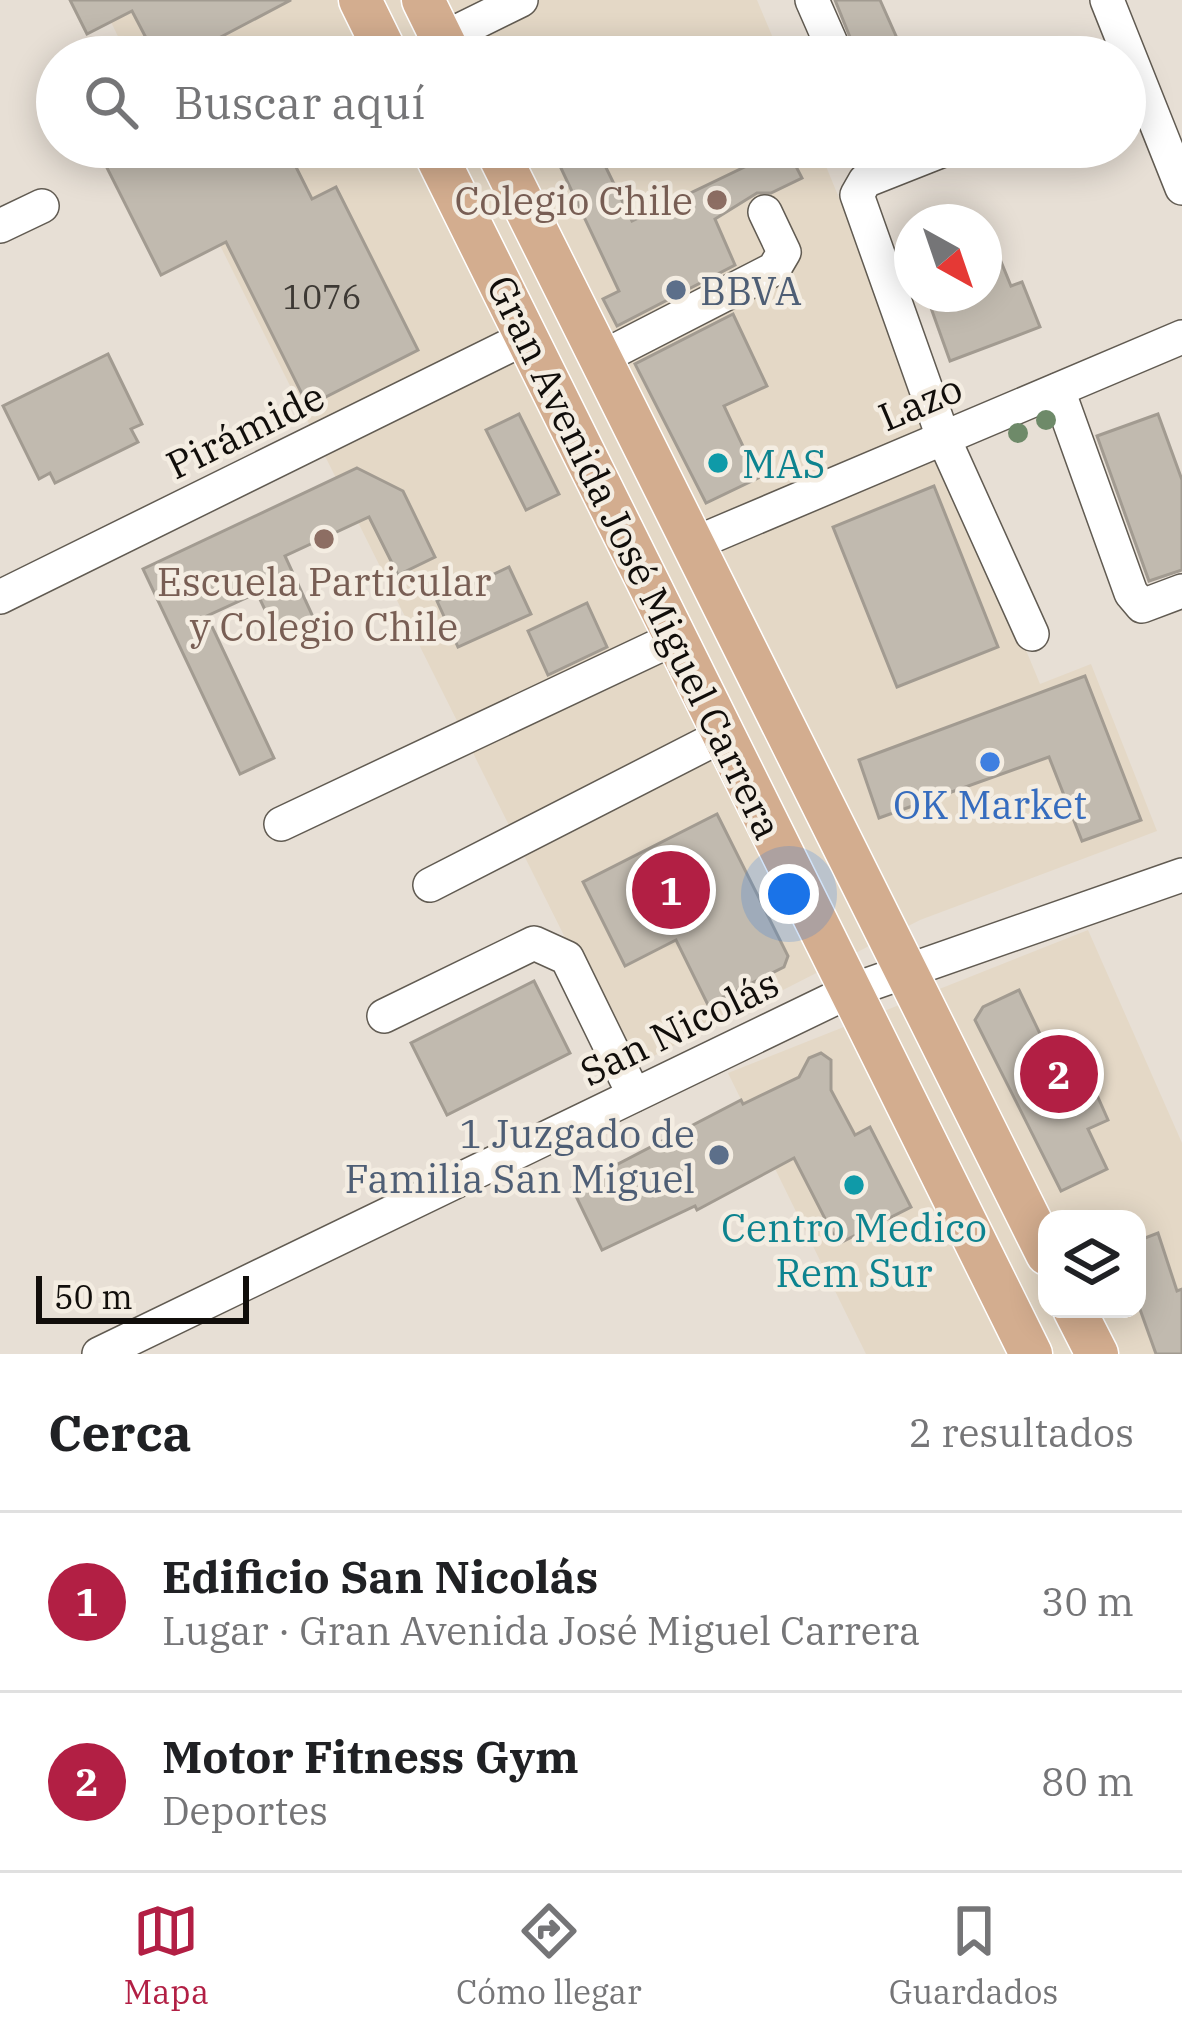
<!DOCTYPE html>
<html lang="es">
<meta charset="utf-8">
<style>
body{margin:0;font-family:"IBM Plex Serif",serif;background:#f6f6f6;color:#202124}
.controls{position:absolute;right:36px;bottom:36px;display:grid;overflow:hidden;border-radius:24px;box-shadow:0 6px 30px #0003}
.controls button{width:108px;height:108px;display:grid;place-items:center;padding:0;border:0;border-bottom:3px solid #e0e0e0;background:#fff;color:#202124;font:60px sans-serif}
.compass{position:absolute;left:894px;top:204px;width:108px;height:108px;border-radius:50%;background:#fff;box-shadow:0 6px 30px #0003;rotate:140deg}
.scale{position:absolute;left:36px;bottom:30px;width:213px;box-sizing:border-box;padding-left:12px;border:6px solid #110e0b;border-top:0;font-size:33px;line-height:42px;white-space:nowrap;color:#110e0b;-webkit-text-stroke:9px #f4ede2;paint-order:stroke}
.you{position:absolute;left:789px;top:894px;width:42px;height:42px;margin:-30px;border:9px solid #fff;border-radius:50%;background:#1a73e8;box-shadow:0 0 0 18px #1a73e833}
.badge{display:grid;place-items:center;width:78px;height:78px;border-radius:50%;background:#b21f44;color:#fff;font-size:39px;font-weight:700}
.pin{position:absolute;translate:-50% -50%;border:6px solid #fff;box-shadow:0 3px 12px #0006}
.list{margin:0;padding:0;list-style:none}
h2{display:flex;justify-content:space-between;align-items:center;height:156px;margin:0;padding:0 48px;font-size:51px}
h2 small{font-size:39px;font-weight:400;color:#757577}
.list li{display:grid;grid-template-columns:78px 1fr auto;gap:36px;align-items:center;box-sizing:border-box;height:180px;padding:0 48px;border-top:3px solid #e0e0e0}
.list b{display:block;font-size:45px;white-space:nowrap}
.list p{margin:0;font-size:39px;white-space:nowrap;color:#757577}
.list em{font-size:39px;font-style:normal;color:#757577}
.icon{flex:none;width:66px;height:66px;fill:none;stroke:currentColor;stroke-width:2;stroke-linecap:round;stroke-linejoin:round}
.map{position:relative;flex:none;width:1182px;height:1354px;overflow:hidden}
.search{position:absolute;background:#fff;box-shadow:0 6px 30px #0003;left:36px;right:36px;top:36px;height:132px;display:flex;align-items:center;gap:30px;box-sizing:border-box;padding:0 42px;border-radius:66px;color:#757577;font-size:45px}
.sheet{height:516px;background:#fff}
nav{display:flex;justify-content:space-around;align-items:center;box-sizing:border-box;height:168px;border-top:3px solid #e0e0e0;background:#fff;font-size:33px;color:#757577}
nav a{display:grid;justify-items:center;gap:6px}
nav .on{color:#b21f44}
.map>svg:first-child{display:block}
.built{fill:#e4d8c6;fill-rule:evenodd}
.building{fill:#c1baaf;stroke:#a29b91;stroke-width:3}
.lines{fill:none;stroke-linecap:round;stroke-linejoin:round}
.minor-casing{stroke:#615b52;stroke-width:36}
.major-casing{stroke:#fff;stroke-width:45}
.minor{stroke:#fff;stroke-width:33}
.major{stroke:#d3ad8f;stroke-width:42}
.tree{fill:#6e8a69}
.education-dot{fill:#8d6e63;stroke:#f4ede2;stroke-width:4.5}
.service-dot{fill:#5c6f8a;stroke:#f4ede2;stroke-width:4.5}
.culture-dot{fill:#0f9aa8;stroke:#f4ede2;stroke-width:4.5}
.shop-dot{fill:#3f7fe0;stroke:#f4ede2;stroke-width:4.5}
.labels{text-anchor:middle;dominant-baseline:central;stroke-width:9;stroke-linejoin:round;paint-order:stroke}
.number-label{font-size:33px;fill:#3d3934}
.education-label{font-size:39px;fill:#785e54;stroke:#f4ede2;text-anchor:end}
.service-label{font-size:39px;fill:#4e5e75;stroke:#f4ede2;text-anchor:start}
.street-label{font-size:39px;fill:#110e0b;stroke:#f4ede2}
.culture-label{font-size:39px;fill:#0d838f;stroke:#f4ede2;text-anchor:start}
.shop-label{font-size:39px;fill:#366cbe;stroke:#f4ede2}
</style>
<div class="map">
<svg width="1182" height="1354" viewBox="0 0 1182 1354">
<rect width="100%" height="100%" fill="#e7dfd5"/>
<g class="built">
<polygon points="153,0 757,0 781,57 128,57 111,22"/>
<polygon points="171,147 818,147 1040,684 1091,664 1157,831 920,920 630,1068"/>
<path d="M1088,930L1182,1143V1354H866L728,1073ZM1047,1219H1137V1309H1047Z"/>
</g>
<g class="building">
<polygon points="70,0 291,0 215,40 221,51 209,57 156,57 132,11 87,34"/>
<polygon points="835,0 880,0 900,45 858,57"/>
<polygon points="113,147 286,147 312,199 336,187 418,350 308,406 226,242 161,275 100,154"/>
<polygon points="551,147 596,147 632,221 786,147 802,178 771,193 757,193 715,219 735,265 617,326 603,299 619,291"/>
<polygon points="984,220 1011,286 1022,282 1040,327 950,361 926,294 984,294"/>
<polygon points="733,314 767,386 724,406 758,478 706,503 635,364"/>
<polygon points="108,354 142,424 131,429 138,442 55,483 50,473 39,479 3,406"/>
<polygon points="519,414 559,494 526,510 486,430"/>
<polygon points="1158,414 1182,480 1182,570 1149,581 1097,436"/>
<polygon points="357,468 403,491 435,557 398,575 369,517 285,556 314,619 278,637 257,593 207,616 274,758 240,774 143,569"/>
<polygon points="934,486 998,647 897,687 833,527"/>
<polygon points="509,567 531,614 458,647 437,601"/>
<polygon points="587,603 607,647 548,675 528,631"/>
<polygon points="1085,676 1141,820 1082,841 1049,757 879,818 859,760"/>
<polygon points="717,814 788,956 784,967 708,1005 676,940 625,966 583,882"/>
<polygon points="534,981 570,1053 447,1115 411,1043"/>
<polygon points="1019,990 1054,1063 1078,1052 1108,1120 1088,1129 1107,1169 1061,1191 975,1020 983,1007"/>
<polygon points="821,1053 831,1060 831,1090 855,1135 870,1127 911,1207 838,1244 794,1158 697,1210 695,1206 602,1250 572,1188 741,1100 743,1104 799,1077 809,1058"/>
<polygon points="1158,1233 1177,1291 1182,1289 1182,1354 1156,1354 1137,1301 1137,1241"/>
</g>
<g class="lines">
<g class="minor-casing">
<g id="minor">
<polyline points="812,0 837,57"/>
<polyline points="1107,0 1182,188"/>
<polyline points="442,39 521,0"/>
<polyline points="951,147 865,181 857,195 943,437 1032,634"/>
<polyline points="0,226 42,206"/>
<polyline points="599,359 774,269 784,252 765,212"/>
<polyline points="1058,390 1131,593 1142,606 1182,591"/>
<polyline points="691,545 1182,337"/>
<polyline points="0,597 527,337"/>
<polyline points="281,824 675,638"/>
<polyline points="430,885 723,735"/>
<polyline points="384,1016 534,943 567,958 634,1095"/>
<polyline points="99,1354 850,991 1182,875"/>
</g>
</g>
<g class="major-casing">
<g id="major">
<polyline points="360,0 388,57"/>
<polyline points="423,0 451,57"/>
<polyline points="432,147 1031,1354"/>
<polyline points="495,147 1047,1254"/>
<polyline points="1074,1309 1097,1354"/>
</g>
</g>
<use href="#minor" class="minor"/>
<use href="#major" class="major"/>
</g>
<g class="tree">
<circle cx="1046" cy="420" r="10"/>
<circle cx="1018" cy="433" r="10"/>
</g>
<g class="education-dot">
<circle cx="717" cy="200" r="12"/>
<circle cx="324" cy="539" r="12"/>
</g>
<g class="service-dot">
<circle cx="676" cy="290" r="12"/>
<circle cx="719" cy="1155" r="12"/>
</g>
<g class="culture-dot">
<circle cx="718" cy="463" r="12"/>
<circle cx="854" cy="1185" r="12"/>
</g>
<circle class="shop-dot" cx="990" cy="762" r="12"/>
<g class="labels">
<g class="number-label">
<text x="322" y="296">1076</text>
</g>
<g class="education-label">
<text x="693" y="200">Colegio Chile</text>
<text x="324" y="581" text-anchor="middle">Escuela Particular<tspan x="324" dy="45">y Colegio Chile</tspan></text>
</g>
<g class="service-label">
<text x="700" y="290">BBVA</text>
<text x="695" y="1133" text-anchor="end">1 Juzgado de<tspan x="695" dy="45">Familia San Miguel</tspan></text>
</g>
<g class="street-label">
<text transform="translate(920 402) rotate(-23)">Lazo</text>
<text transform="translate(245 430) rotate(-26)">Pirámide</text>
<text transform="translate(635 557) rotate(64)">Gran Avenida José Miguel Carrera</text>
<text transform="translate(679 1027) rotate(-26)">San Nicolás</text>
</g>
<g class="culture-label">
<text x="742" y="463">MAS</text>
<text x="854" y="1227" text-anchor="middle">Centro Medico<tspan x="854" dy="45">Rem Sur</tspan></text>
</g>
<g class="shop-label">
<text x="990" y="804">OK Market</text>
</g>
</g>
</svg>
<div class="controls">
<button><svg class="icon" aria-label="layers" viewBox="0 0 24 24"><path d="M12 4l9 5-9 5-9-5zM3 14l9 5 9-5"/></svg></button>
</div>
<svg class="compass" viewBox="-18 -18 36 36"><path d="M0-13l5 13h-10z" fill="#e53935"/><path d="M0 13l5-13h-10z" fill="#757577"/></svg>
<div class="scale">50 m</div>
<div class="you"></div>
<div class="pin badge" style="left:671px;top:890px">1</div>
<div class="pin badge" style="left:1059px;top:1074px">2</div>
<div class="search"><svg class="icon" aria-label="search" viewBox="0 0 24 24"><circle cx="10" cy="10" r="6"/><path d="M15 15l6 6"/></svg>Buscar aquí</div>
</div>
<section class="sheet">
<h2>Cerca<small>2 resultados</small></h2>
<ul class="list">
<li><span class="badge">1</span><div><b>Edificio San Nicolás</b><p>Lugar · Gran Avenida José Miguel Carrera</p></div><em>30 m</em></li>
<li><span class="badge">2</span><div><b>Motor Fitness Gym</b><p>Deportes</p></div><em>80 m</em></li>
</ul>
</section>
<nav>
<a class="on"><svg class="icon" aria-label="map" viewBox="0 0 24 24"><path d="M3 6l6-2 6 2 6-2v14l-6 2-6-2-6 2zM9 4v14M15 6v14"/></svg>Mapa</a>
<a><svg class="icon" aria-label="directions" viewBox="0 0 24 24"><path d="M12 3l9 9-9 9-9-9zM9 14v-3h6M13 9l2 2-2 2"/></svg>Cómo llegar</a>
<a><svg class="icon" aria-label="saved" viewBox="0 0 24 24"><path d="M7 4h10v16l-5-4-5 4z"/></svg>Guardados</a>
</nav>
